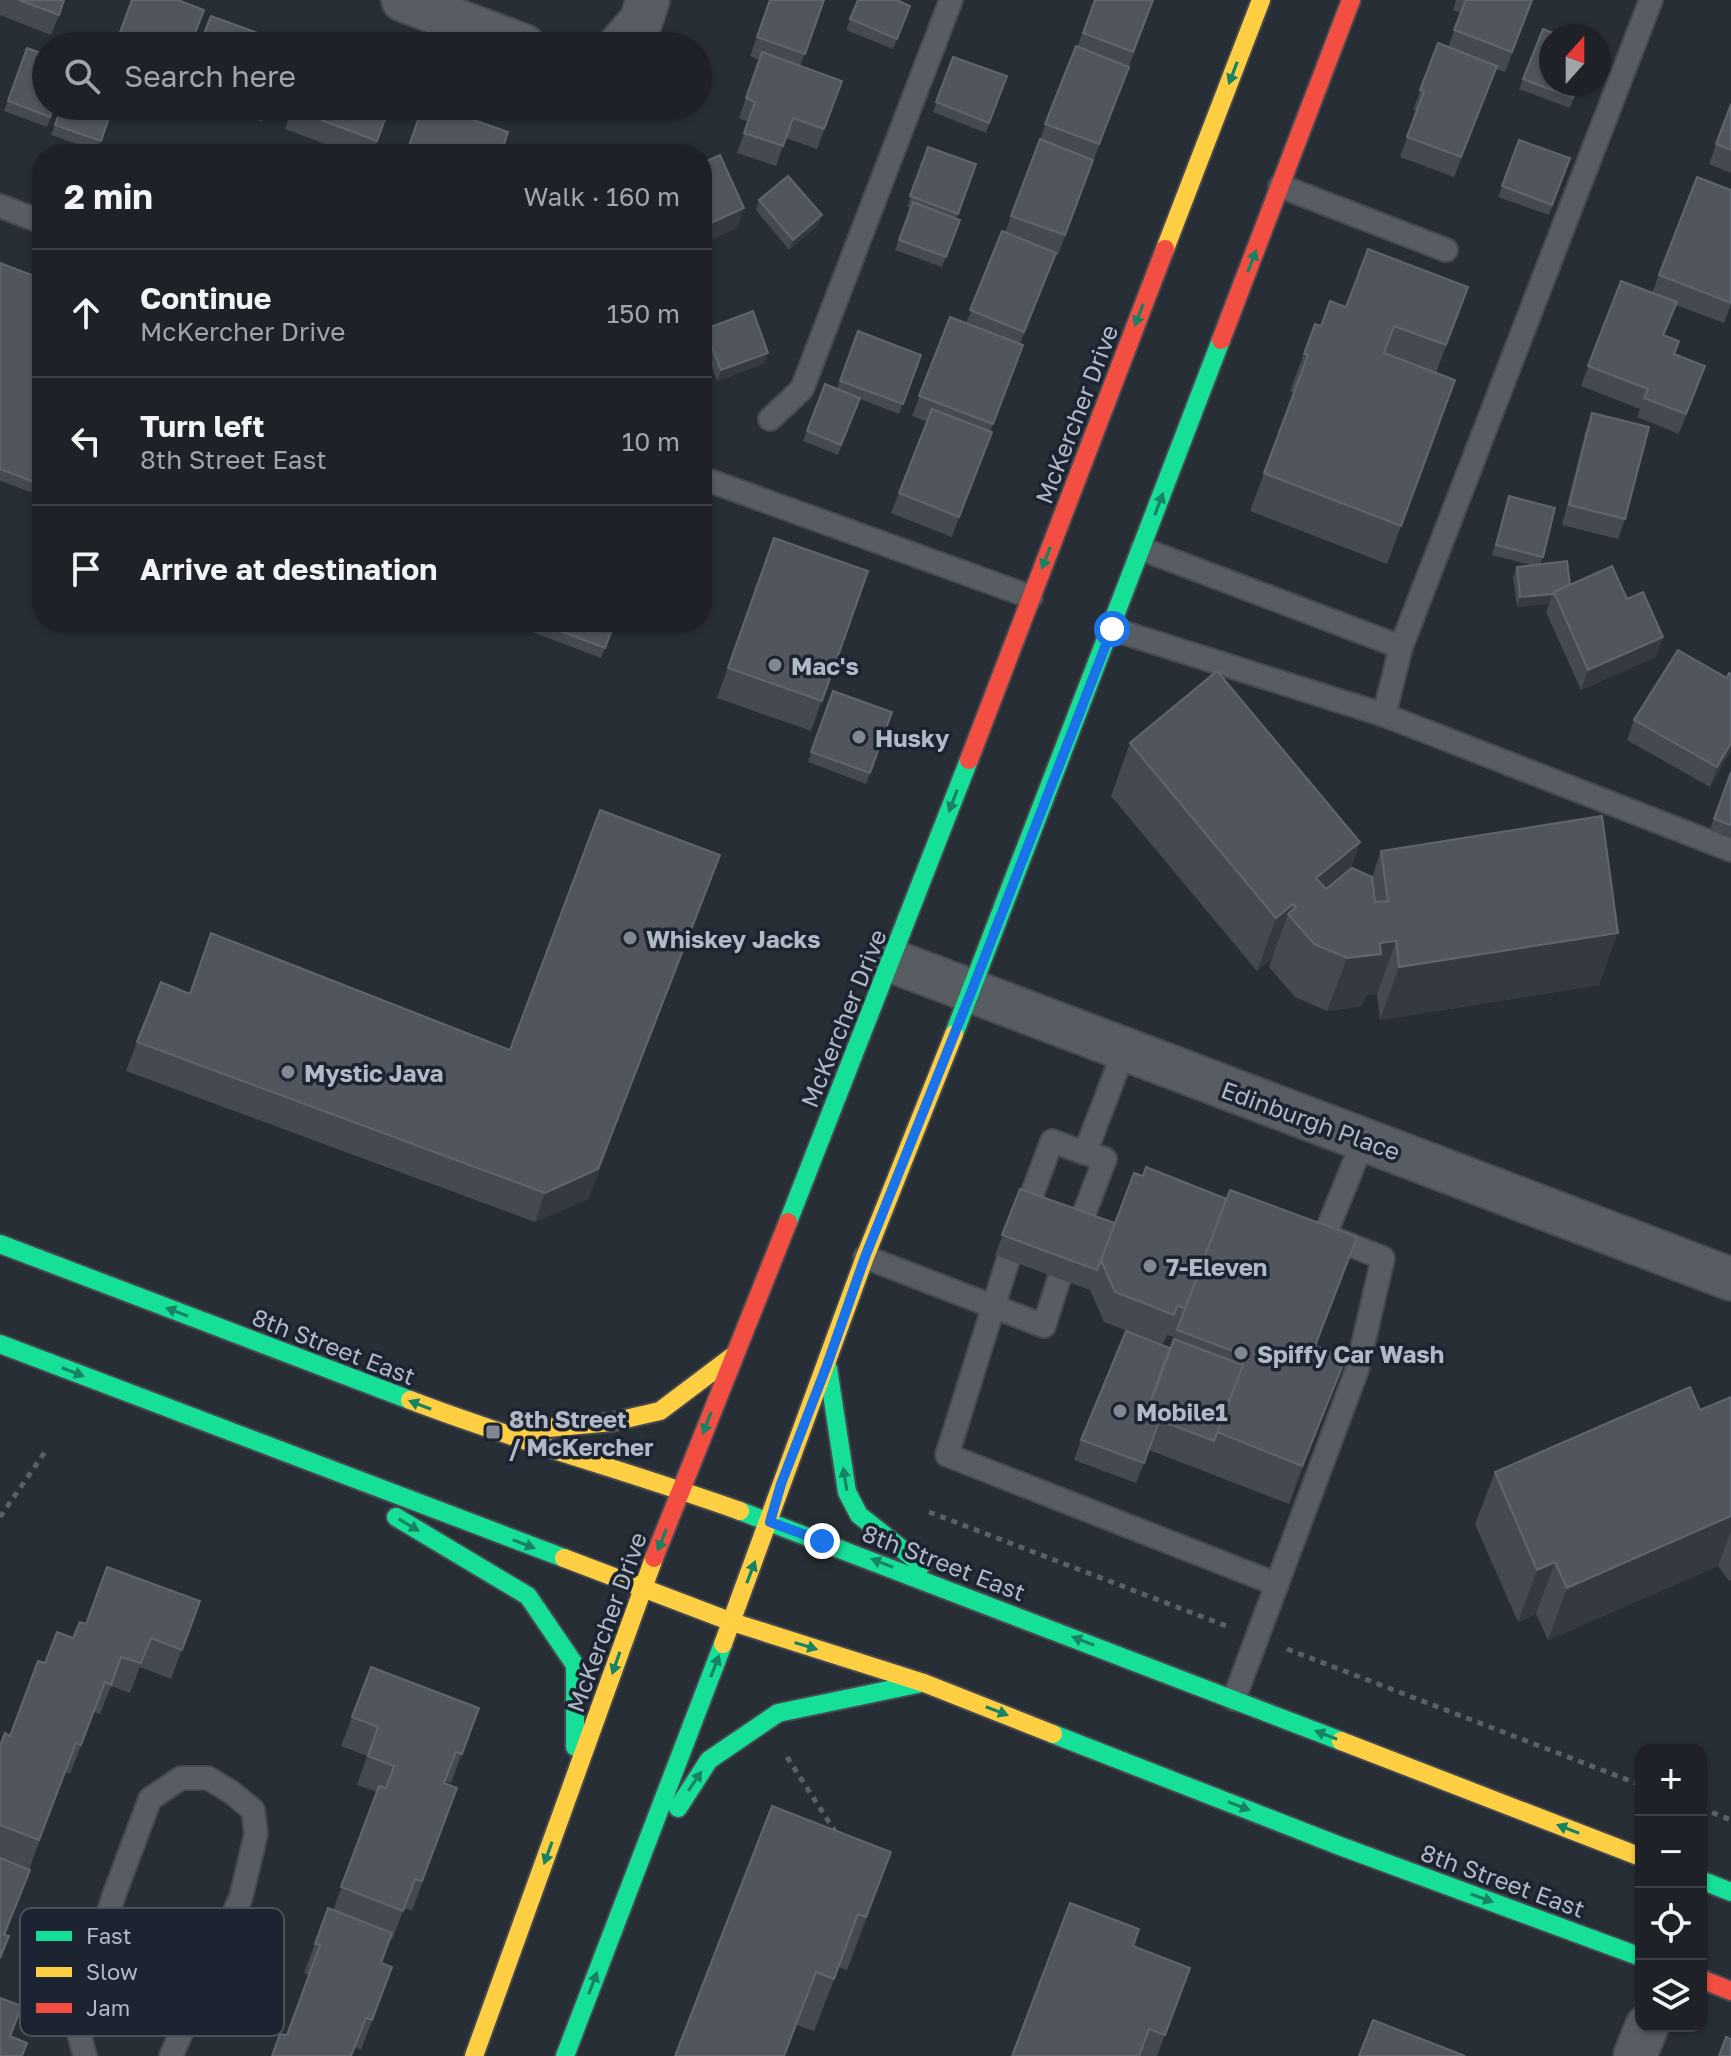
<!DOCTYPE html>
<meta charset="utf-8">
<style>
body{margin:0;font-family:"Golos Text",sans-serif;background:#2b2f34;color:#f1f3f6}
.controls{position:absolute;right:24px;bottom:24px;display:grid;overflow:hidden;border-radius:16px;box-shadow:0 2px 6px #0004}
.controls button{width:72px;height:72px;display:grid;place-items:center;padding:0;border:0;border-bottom:2px solid #3c3f45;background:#1e2228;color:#f1f3f6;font:40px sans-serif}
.compass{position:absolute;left:1539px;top:24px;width:72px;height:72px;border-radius:50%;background:#1e2228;box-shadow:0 2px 6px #0004;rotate:21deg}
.stop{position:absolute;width:24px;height:24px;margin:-18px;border:6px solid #1a73e8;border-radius:50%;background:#fff}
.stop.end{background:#1a73e8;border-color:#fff;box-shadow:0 2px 8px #0008}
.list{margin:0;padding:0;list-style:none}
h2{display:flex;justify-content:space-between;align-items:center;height:104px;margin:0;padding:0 32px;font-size:34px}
h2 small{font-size:26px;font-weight:400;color:#a1a4a8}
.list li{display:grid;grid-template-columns:52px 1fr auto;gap:24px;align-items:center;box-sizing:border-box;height:128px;padding:0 32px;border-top:2px solid #3c3f45}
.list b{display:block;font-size:30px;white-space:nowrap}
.list p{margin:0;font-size:26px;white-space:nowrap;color:#a1a4a8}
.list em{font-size:26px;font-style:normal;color:#a1a4a8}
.icon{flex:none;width:44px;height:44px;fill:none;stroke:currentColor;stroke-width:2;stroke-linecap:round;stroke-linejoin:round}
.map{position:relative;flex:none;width:1731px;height:2056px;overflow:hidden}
.search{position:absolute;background:#1e2228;box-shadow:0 2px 6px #0004;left:32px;top:32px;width:680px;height:88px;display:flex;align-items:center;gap:20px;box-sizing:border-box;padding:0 28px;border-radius:44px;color:#a1a4a8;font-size:30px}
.panel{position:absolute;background:#1e2228;box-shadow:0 2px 6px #0004;left:32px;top:144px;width:680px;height:488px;border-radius:32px}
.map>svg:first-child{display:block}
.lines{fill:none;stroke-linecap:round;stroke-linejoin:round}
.lane-casing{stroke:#464a50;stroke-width:26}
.street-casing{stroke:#464a50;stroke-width:46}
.fast-casing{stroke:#464a50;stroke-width:22}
.slow-casing{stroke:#464a50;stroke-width:22}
.jam-casing{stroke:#464a50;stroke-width:22}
.path{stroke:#5b6067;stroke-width:5;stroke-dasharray:6 6;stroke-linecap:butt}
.lane{stroke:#585c63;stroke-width:22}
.street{stroke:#585c63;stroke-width:42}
.fast{stroke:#16e098;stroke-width:18}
.slow{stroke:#ffcf43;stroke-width:18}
.jam{stroke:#f24e42;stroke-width:18}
.wall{fill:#454a52}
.shaded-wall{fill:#353a41}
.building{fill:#51565e;stroke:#60666f;stroke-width:2}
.oneway{fill:#188264}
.route{stroke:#1a73e8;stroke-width:10}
.poi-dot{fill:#818894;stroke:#1b2430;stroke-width:3}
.labels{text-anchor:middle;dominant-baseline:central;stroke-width:7;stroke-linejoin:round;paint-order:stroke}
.street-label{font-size:24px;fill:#b1b9c7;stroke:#1b2430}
.poi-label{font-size:24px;font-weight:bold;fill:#b1b9c7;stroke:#1b2430;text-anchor:start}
.key{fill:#1b2430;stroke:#48515d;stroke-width:2}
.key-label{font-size:22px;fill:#b1b9c7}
</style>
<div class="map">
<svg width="1731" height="2056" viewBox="0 0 1731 2056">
<rect width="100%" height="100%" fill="#282e35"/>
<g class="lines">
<g class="lane-casing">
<g id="lane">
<polyline points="1280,186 1446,250"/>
<polyline points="0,206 42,222"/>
<polyline points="770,419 802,389 951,0"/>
<polyline points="702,478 1031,597"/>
<polyline points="1142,549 1401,647"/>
<polyline points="1112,629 1384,715 1731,850"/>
<polyline points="1384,715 1401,647 1651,0"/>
<polyline points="1025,1213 1052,1141 1085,1153 1124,1051"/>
<polyline points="1077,1232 1105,1159 1085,1153"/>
<polyline points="865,1257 1044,1326 1059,1279"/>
<polyline points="1008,1260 947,1455 1276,1584"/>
<polyline points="1234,1699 1357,1370 1383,1258 1325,1235 1364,1139"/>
<polyline points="85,2056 77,2027 94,1959 114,1895 150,1799 181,1778 208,1778 231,1792 253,1810 256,1834 241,1897 171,2056"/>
</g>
</g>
<g class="street-casing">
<g id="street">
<polyline points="403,0 524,46"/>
<polyline points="619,46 641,21 648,0"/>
<polyline points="892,961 1731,1279"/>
<polyline points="1635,2056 1647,2026"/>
</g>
</g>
<g class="fast-casing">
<g id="fast">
<polyline points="954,1034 1221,340"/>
<polyline points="788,1222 969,760"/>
<polyline points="0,1244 410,1400"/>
<polyline points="0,1344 564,1558"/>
<polyline points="828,1368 847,1492 859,1515 922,1565"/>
<polyline points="740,1511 1341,1741"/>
<polyline points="396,1517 528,1596 575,1665 575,1747"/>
<polyline points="1053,1734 1340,1846 1641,1957"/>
<polyline points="678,1808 709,1760 778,1713 922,1683"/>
<polyline points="1701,1880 1731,1892"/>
<polyline points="565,2056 723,1644"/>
</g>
</g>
<g class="slow-casing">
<g id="slow">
<polyline points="1165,249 1261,0"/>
<path d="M410,1400C519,1442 631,1472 740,1511"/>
<polyline points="515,1431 612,1422 660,1411 733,1356"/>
<polyline points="564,1558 732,1622 924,1683 1053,1734"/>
<polyline points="723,1644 865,1257 954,1034"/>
<polyline points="1341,1741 1641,1857"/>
<polyline points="474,2056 654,1558"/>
</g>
</g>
<g class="jam-casing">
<g id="jam">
<polyline points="1221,340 1351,0"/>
<polyline points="969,760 1165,249"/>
<polyline points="654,1558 788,1222"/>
<polyline points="1701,1979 1731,1991"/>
</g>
</g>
<g class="path">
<polyline points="929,1512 1229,1627"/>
<polyline points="0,1517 45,1452"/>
<polyline points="1287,1649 1641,1785"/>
<polyline points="787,1757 838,1836"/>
<polyline points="1701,1808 1731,1820"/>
</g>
<use href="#lane" class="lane"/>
<use href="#street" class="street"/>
<use href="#fast" class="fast"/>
<use href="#slow" class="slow"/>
<use href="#jam" class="jam"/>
</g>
<g class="wall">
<polygon points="0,0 65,0 51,35 0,15"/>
<polygon points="132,0 190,46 115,46"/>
<polygon points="824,0 800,66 842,81 817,149 786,138 776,166 737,153 748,122 739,118 759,60 750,56 757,37"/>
<polygon points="858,0 910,6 893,49 846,30"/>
<polygon points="1095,0 1154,0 1058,255 1055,255 1020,344 990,432 952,537 891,513 927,422 912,416 950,317 966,323 1005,232 1040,139 1076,46 1077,47"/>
<polygon points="1456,0 1533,0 1505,72 1496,69 1454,177 1400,157 1417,111 1413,110 1438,43 1448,47 1461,13 1453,10"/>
<polygon points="1543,29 1579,84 1570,108 1519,89"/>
<polygon points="27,48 55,106 47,127 4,111"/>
<polygon points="953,57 1007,76 986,133 933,112"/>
<polygon points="1731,104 1731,173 1709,164"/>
<polygon points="113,106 97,151 51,135 55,125"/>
<polygon points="222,106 268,106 262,122"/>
<polygon points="293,106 390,106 373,154 352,154 285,129"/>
<polygon points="1519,140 1570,158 1549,215 1498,197"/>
<polygon points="928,147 976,164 956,218 960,220 942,267 895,250 911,208 907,207"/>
<polygon points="1697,177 1731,190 1731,304 1724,323 1676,305 1664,336 1674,354 1705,366 1679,434 1637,417 1640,409 1581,386 1621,281 1652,293"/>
<polygon points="759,200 818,225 789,250 756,210"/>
<polygon points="0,263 42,279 42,496 0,481"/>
<polygon points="1468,287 1436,373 1455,380 1387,564 1250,511 1294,393 1290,391 1315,324 1321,326 1346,307"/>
<polygon points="705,329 765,363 717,381 702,340"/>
<polygon points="858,331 921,355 899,414 860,399 838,455 803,441 825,384 837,389"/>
<polygon points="1592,413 1625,519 1618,539 1562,525 1585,433"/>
<polygon points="1509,496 1543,557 1540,564 1570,585 1627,599 1656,657 1581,690 1546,612 1549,604 1517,607 1513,577 1517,567 1531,565 1492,555"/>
<polygon points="774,538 868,571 811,731 717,698"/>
<polygon points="506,622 615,622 601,658"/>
<polygon points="1731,674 1731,750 1710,787 1627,740 1634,720 1727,678"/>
<polygon points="833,691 892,712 866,784 808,762"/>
<polygon points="1130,743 1360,842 1350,870 1372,877 1381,851 1599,985 1380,1020 1377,994 1366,995 1362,1006 1327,1011 1295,997 1269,967 1272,958 1257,971 1111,796"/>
<polygon points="1731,772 1731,837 1710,829"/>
<polygon points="720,855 588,1199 535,1222 126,1071 137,1042 190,994 510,1050"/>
<polygon points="1020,1189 1115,1223 1343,1275 1316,1346 1346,1357 1289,1504 1149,1450 1136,1483 1074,1460 1081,1440 1170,1348 1175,1337 1167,1335 1163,1344 1104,1322 1090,1290 995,1255"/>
<polygon points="1731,1397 1731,1580 1729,1581 1718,1566 1548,1640 1536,1614 1518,1622 1475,1524 1495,1472 1700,1410"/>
<polygon points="200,1601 171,1679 140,1667 130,1693 111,1686 100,1714 94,1712 70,1774 65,1772 5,1935 9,1936 0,1960 0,1746 10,1736 45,1663 73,1638 86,1624"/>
<polygon points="371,1667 479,1708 451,1783 445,1781 444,1783 457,1788 412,1911 404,1908 392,1940 390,1939 381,1963 392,1967 361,2050 355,2047 287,2035 309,1975 304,1973 328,1908 333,1910 377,1792 357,1785 367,1756 341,1746"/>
<polygon points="772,1806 872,1905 847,1970 839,1967 814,2031 797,2025"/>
<polygon points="1133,1947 1190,1968 1157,2056 1012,2056"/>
</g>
<g class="shaded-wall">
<polygon points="744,208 737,228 702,244 702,227"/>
<polygon points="822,215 818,225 789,250 793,240"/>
<polygon points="768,353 765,363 717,381 721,370"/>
<polygon points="1553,594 1549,604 1517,607 1520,597"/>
<polygon points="1663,637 1656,657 1581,690 1588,670"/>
<polygon points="1731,743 1731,750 1710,787 1717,767"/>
<polygon points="1360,842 1340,895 1300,928 1316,878"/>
<polygon points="720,855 588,1199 535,1222 545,1193"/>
<polygon points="1293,904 1289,915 1288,914 1272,958 1257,971 1276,918"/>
<polygon points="1618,933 1599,985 1380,1020 1399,967"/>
<polygon points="1396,941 1377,994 1366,995 1362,1006 1327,1011 1347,958 1380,943"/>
<polygon points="1346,1357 1332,1395 1289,1504 1302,1466"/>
<polygon points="1731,1516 1731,1531 1718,1566 1548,1640 1567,1588"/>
<polygon points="1555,1562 1536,1614 1518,1622 1537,1570"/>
<polygon points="891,1852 872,1905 847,1970 866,1917"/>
<polygon points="816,1972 797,2025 785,2056 784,2056"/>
</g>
<g class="building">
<polygon points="19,0 64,0 59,15"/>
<polygon points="132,0 178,0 204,10 190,46 147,46 119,35"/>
<polygon points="770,0 824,0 805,54 757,37"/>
<polygon points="858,0 897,0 910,6 897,39 850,19"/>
<polygon points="1095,0 1153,0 1133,52 1083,33"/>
<polygon points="1466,0 1532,0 1512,52 1454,30"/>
<polygon points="211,16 291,45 199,46"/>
<polygon points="1543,29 1561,36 1551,36 1551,84 1579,84 1573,98 1523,79"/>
<polygon points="1438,43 1497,66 1461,157 1407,137 1424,91 1420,90"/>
<polygon points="1076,46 1129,67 1099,144 1045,124"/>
<polygon points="27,48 46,55 46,106 54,106 50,117 8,101"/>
<polygon points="762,52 842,81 824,129 793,118 783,146 744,133 755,102 746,98"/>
<polygon points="953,57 1007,76 989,123 936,102"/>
<polygon points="1731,104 1731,150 1716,144"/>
<polygon points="62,106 113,106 101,141 55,125"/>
<polygon points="293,106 390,106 377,141 292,109"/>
<polygon points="423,106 435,106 508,132 501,154 406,154"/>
<polygon points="1040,139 1093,160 1065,235 1011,216"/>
<polygon points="1519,140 1570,158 1552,205 1502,186"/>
<polygon points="928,147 976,164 958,214 910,196"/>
<polygon points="720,155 744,208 702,227 702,163"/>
<polygon points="788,176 822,215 793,240 759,200"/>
<polygon points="1697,177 1731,190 1731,303 1659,275"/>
<polygon points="913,202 960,220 946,257 899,240"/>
<polygon points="1002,231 1056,253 1024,332 970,310"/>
<polygon points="1368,249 1468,287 1446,345 1394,326 1384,353 1455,380 1401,526 1264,473 1308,355 1304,354 1315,324 1321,326 1330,301 1346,307"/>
<polygon points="0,263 42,279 42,485 0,469"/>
<polygon points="1621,281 1677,302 1663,335 1679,341 1674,354 1705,366 1686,414 1644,398 1648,389 1588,366"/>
<polygon points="753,311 768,353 721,370 705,329"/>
<polygon points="950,317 1023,345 993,424 919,396"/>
<polygon points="858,331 921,355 903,404 840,381"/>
<polygon points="825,384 860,398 841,445 807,431"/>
<polygon points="932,409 992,432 959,517 899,493"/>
<polygon points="1592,413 1649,427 1625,519 1569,505"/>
<polygon points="1509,496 1555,508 1543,557 1496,545"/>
<polygon points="774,538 868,571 822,701 728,668"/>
<polygon points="1567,561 1570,585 1554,592 1554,594 1520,597 1517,567"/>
<polygon points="1612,566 1627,599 1643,592 1663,637 1588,670 1554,592"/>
<polygon points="536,622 615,622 605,648"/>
<polygon points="1678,650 1727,678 1729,673 1731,674 1731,743 1717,767 1634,720"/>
<polygon points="1217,671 1360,842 1316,878 1326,889 1352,868 1372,877 1375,902 1388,901 1381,851 1602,816 1618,933 1399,967 1396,941 1380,943 1381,954 1347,958 1314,944 1288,914 1296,907 1293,904 1276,918 1130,743"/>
<polygon points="833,691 892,712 870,773 811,752"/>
<polygon points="1731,772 1731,825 1714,819"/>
<polygon points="600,810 720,855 598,1169 545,1193 137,1042 161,982 190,994 211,933 510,1050"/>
<polygon points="1146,1167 1227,1199 1186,1308 1177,1306 1174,1315 1115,1292 1101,1260 1134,1173 1143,1176"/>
<polygon points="1020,1189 1115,1223 1097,1270 1002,1235"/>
<polygon points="1230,1190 1357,1237 1315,1346 1346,1357 1302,1466 1217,1432 1246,1356 1177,1330"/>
<polygon points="1126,1331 1170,1348 1145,1416 1159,1421 1144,1463 1081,1440"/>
<polygon points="1174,1339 1243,1365 1214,1441 1159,1420 1163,1412 1149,1407"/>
<polygon points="1690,1387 1700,1410 1731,1397 1731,1516 1567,1588 1555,1562 1537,1570 1495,1472"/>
<polygon points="107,1567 200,1601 182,1650 151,1638 141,1663 121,1657 111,1685 105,1682 81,1745 76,1743 39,1840 0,1825 0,1746 5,1733 10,1736 38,1661 45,1663 57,1632 73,1638 80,1622 86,1624"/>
<polygon points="371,1667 479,1708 462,1754 456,1752 444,1783 457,1788 422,1881 415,1879 403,1911 341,1887 379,1786 386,1788 394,1766 368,1756 378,1727 352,1717"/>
<polygon points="772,1806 891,1852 866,1917 858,1914 834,1979 816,1972 784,2056 675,2056"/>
<polygon points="0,1858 30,1870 4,1935 9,1936 0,1958"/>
<polygon points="1070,1903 1139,1929 1133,1946 1190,1968 1165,2035 1149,2029 1139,2056 1012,2056"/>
<polygon points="328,1908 392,1933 381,1963 392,1967 372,2020 366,2018 351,2056 272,2056 280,2034 287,2035 320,1945 315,1944"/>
<polygon points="0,1998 22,2006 10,2036 27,2043 22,2056 0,2056"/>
<polygon points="1373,2020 1465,2056 1359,2056"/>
<polygon points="1726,2037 1731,2039 1731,2056 1719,2056"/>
</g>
<defs><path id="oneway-solid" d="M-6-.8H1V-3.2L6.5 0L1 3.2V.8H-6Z" transform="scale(2)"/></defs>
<g class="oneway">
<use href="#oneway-solid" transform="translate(1233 73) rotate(111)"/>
<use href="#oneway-solid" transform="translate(1252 261) rotate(-69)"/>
<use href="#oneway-solid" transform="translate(1139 315) rotate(111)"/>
<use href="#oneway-solid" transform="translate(1159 504) rotate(-69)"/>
<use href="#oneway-solid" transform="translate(1046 558) rotate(111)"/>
<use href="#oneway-solid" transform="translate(953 801) rotate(111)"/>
<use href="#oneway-solid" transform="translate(177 1312) rotate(-159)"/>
<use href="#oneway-solid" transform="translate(73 1372) rotate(21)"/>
<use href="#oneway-solid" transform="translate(420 1405) rotate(-159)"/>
<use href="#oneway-solid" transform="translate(707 1423) rotate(111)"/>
<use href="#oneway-solid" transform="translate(845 1479) rotate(-99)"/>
<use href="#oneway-solid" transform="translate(409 1525) rotate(31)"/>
<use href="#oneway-solid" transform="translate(662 1540) rotate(112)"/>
<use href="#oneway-solid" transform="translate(524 1544) rotate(21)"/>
<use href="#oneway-solid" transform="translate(882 1563) rotate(-159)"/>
<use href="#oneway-solid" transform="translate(751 1572) rotate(-69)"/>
<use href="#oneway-solid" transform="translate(1083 1641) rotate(-159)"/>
<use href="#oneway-solid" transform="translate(806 1646) rotate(17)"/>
<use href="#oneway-solid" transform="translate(616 1663) rotate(109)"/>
<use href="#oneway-solid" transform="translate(715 1666) rotate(-69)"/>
<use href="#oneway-solid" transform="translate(997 1711) rotate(21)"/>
<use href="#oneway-solid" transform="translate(1326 1735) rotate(-159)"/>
<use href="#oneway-solid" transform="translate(695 1781) rotate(-56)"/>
<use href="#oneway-solid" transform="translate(1239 1806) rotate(21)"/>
<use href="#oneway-solid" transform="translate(1568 1829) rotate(-159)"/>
<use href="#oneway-solid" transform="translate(548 1853) rotate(110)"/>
<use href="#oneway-solid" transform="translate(1482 1898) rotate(20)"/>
<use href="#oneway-solid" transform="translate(593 1983) rotate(-69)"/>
</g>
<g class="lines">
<polyline class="route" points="822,1541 770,1522 781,1484 827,1365 865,1257 972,990 1112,629"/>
</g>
<g class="poi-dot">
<circle cx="775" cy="665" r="8"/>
<circle cx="859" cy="737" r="8"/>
<circle cx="630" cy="938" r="8"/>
<circle cx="288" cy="1072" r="8"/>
<circle cx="1150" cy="1266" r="8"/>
<circle cx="1241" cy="1353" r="8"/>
<circle cx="1120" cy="1411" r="8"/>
<rect x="485" y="1424" width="16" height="16" rx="4"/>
</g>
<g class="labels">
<g class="street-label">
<text transform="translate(1076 414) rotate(-69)">McKercher Drive</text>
<text transform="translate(843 1018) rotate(-68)">McKercher Drive</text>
<text transform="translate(1311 1120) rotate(20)">Edinburgh Place</text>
<text transform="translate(334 1346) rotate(21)">8th Street East</text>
<text transform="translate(944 1562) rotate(21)">8th Street East</text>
<text transform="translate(606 1622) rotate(-70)">McKercher Drive</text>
<text transform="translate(1503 1880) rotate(20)">8th Street East</text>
</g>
<g class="poi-label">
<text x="791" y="665">Mac's</text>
<text x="875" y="737">Husky</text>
<text x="646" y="938">Whiskey Jacks</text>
<text x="304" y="1072">Mystic Java</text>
<text x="1166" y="1266">7-Eleven</text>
<text x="1257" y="1353">Spiffy Car Wash</text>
<text x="1136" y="1411">Mobile1</text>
<text x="509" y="1418">8th Street<tspan x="509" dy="28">/ McKercher</tspan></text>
</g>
</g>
<rect x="20" y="1908" width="264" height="128" rx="12" class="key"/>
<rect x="36" y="1931" width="36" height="10" fill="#16e098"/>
<rect x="36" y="1967" width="36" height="10" fill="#ffcf43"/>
<rect x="36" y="2003" width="36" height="10" fill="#f24e42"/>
<g class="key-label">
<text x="86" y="1944">Fast</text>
<text x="86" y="1980">Slow</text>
<text x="86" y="2016">Jam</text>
</g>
</svg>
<div class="controls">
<button>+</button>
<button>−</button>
<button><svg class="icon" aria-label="locate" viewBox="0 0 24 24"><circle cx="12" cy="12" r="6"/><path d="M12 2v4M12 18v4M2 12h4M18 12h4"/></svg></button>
<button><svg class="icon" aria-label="layers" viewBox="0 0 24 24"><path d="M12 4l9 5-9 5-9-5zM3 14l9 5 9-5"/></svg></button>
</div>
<svg class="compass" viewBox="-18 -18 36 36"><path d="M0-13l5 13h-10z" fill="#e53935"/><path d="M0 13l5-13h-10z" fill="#a1a4a8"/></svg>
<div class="stop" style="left:1112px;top:629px"></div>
<div class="stop end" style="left:822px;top:1541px"></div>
<div class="search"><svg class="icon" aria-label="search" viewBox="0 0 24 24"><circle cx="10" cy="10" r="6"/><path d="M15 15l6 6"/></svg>Search here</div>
<section class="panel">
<h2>2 min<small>Walk · 160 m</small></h2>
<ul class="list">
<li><svg class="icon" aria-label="ahead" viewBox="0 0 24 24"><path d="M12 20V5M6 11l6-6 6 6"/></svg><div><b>Continue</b><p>McKercher Drive</p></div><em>150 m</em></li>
<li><svg class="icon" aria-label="left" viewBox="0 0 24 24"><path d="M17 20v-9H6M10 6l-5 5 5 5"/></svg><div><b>Turn left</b><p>8th Street East</p></div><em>10 m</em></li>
<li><svg class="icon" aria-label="arrive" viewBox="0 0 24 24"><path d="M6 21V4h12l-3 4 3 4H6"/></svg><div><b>Arrive at destination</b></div></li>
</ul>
</section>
</div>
